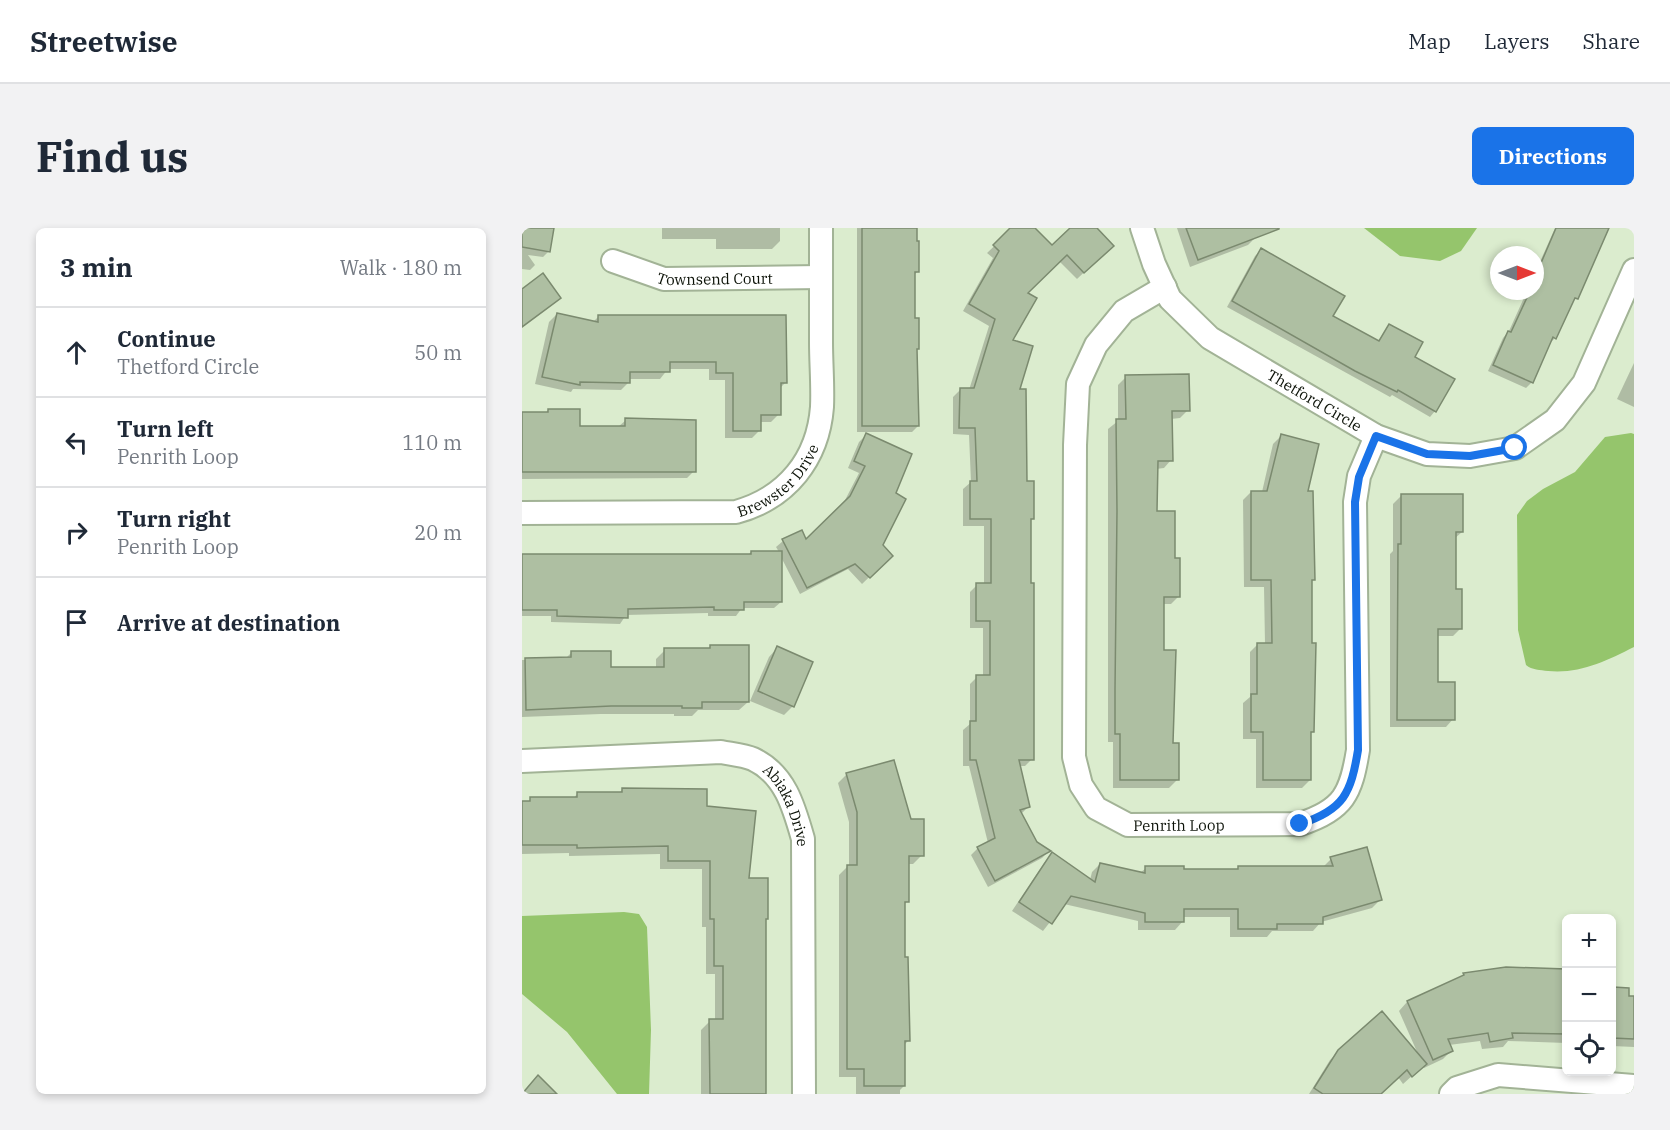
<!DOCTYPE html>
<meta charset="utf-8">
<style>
body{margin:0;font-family:"IBM Plex Serif",serif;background:#f2f2f3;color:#1f2937}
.controls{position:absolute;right:18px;bottom:18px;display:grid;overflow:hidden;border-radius:9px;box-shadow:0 3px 9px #0003}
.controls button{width:54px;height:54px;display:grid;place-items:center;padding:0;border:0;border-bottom:2px solid #e0e1e3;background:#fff;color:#1f2937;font:30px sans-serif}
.compass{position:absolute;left:968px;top:18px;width:54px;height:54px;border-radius:50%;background:#fff;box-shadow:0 3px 9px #0003;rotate:90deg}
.stop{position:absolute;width:18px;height:18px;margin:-14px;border:4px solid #1a73e8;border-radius:50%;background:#fff}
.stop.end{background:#1a73e8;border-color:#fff;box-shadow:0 2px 6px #0008}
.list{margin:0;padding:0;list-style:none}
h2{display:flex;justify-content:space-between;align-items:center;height:78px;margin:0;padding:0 24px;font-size:26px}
h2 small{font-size:20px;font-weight:400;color:#747a83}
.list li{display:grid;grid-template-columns:39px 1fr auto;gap:18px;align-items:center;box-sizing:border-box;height:90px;padding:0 24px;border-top:2px solid #e0e1e3}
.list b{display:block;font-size:22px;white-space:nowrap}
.list p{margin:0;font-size:20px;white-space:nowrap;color:#747a83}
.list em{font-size:20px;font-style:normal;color:#747a83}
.icon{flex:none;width:33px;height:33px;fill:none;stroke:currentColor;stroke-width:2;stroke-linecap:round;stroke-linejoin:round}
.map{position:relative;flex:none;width:1112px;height:866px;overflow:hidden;border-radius:9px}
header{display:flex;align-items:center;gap:36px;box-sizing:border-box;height:84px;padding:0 30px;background:#fff;border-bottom:2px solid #e0e1e3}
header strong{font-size:28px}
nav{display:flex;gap:33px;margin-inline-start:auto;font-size:21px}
.intro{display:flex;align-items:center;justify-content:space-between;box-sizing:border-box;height:144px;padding:0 36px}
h1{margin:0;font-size:42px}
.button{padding:15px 27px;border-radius:9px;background:#1a73e8;color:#fff;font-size:21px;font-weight:700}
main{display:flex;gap:36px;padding:0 36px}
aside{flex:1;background:#fff;border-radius:9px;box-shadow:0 3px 9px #0003}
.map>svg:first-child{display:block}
.water{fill:#95c56c}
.shadow{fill:#0003}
.building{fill:#aebfa2;stroke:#7b8a6f;stroke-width:1.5}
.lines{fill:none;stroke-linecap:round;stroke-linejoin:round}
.minor-casing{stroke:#a2b396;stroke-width:26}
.minor{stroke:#fff;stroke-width:22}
.route{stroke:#1a73e8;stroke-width:8}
.labels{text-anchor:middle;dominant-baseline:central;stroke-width:4.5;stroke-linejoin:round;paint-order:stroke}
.street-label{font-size:15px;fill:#0b1107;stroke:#dbecce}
</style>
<header>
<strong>Streetwise</strong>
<nav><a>Map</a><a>Layers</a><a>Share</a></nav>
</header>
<div class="intro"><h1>Find us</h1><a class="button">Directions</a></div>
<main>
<aside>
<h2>3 min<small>Walk · 180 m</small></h2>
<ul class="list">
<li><svg class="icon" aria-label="ahead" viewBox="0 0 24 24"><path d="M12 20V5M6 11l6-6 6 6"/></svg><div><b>Continue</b><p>Thetford Circle</p></div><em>50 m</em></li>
<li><svg class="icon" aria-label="left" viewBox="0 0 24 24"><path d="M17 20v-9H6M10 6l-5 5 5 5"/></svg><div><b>Turn left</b><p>Penrith Loop</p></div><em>110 m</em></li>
<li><svg class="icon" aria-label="right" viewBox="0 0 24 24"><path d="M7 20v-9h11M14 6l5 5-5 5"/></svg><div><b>Turn right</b><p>Penrith Loop</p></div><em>20 m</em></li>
<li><svg class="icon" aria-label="arrive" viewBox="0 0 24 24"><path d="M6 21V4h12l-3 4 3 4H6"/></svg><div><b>Arrive at destination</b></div></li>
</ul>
</aside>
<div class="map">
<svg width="1112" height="866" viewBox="0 0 1112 866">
<rect width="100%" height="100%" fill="#dbecce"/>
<g class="water">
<polygon points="842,0 955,0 939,23 918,33 878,28"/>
<path d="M1109,205L1112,206V419C1084,433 1058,446 1026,443C1018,442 1010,442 1004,437L996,402L995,287L1005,273L1021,261L1053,244L1083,209Z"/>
<polygon points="102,684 117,686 125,699 129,802 127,866 95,866 45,804 0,766 0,688"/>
</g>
<g class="shadow">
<polygon points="10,0 29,0 27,23 21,29 6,27 13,37 8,42 0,41 0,3"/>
<polygon points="140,0 258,0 258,13 250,21 194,21 194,11 140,11"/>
<polygon points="335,0 393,0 396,43 392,47 393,170 396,198 390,204 335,204"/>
<polygon points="491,0 511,0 530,19 550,0 573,0 590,18 555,51 537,33 504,65 489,113 496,162 504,254 510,291 507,294 510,531 503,538 497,538 506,579 499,586 514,615 526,624 520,630 466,659 449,627 456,620 466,615 447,538 441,538 441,502 448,496 448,456 455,449 461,449 461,400 448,400 448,364 455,357 462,357 462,298 441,298 441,261 449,254 447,207 431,206 431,169 438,162 447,162 467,98 441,83 471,30 465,25"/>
<polygon points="655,0 731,0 734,9 726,17 668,39"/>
<polygon points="1033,0 1085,0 1033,110 1027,116 1010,154 1004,160 966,143 981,110 987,103 1005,63 1013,63 1013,45"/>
<polygon points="739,22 809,88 856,114 867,98 891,129 913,183 908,189 870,167 868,169 705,79 733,28"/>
<polygon points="35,86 71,94 77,88 264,154 257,161 257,186 249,194 238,194 238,202 230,210 203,210 203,152 187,152 187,141 146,141 138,151 107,151 107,154 99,162 51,161 49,164 13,156 27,94"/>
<polygon points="1112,135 1112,179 1095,171"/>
<polygon points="604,149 666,182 658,190 649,191 649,232 642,240 634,241 634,285 651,331 657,368 649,376 640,376 640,423 655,552 647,560 591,560 591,514 586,514 586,201 596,193 596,157"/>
<polygon points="26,182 56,199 96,199 104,192 172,243 165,250 0,251 0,186 23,186"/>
<polygon points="344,207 372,266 359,318 369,328 340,356 326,341 278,366 259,329 259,374 252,380 220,380 214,388 186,388 186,385 104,387 98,396 29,394 29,388 0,388 0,327 225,328 229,324 257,324 254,319 261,313 284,313 321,276 337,245 326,240 337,214"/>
<polygon points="759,208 784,264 791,351 789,354 791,503 788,506 788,552 780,560 734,560 734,511 721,511 721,475 728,469 728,424 736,416 743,416 742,359 722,359 721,272 729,264 740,264 751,216"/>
<polygon points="879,268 940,304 932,311 932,363 938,401 931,408 915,408 915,455 931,491 924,499 868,499 868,326 871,323 871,276"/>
<polygon points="188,419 226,474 217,482 176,482 170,488 152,488 152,486 79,486 0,489 0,432 43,431 50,424 87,440 134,440 134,431 143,422 185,422"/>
<polygon points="255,420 271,478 262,487 228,473 247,429"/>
<polygon points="325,546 387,592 400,627 391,636 385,636 385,673 382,677 382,730 386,813 382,817 382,858 378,862 378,866 334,866 334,849 317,849 317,647 327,637 327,594 316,555"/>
<polygon points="100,562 184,579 225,652 242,692 243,866 179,866 179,802 188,793 193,793 193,746 184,746 184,699 180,699 180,641 138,641 138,626 47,628 47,625 0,626 0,575 5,575 9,571 51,571 55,566 96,566"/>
<polygon points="530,626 568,652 570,644 578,636 618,645 624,640 661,642 714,642 717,640 800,640 809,631 858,672 850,680 799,694 791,703 750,703 745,709 708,709 708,689 661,689 661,693 653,702 616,702 616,693 542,676 521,703 490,683 522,635"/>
<polygon points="984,741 1044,744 1044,815 986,813 981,819 960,821 958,813 927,817 929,823 921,831 902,840 901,838 881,856 876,849 856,866 787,866 808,832 817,823 896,826 877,783 885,774 938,751 942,747"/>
<polygon points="1090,761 1106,761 1105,769 1112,769 1112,819 1090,818"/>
</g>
<g class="building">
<polygon points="0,0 32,0 28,24 0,19"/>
<polygon points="340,0 395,0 395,13 397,13 397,44 393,44 393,90 397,90 397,121 395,121 397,198 340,198"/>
<polygon points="488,0 513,0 530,17 548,0 575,0 592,18 562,45 545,27 506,65 515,70 491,112 511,118 498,161 504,161 505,253 512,253 512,291 509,291 509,355 512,355 512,532 497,532 508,579 498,582 515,614 529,623 473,653 455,619 473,610 454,532 448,532 448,493 454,493 454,447 468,447 468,393 454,393 454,355 469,355 469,291 448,291 448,253 455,253 453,200 437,200 438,160 452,160 473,91 447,76 477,23 471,17"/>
<polygon points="664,0 757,0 757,1 676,32"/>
<polygon points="1034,0 1087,0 1056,71 1053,70 1034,111 1031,109 1011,155 971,137 986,103 989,104 1008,63 1013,63 1013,49"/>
<polygon points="739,20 823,68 811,88 857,113 867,96 901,114 893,129 933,151 914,184 876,162 875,164 833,143 710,73"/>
<polygon points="21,45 39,70 0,99 0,61"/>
<polygon points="35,85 76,94 76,87 264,87 265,155 259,155 259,187 239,187 239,203 211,203 211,145 194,145 194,134 148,134 148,144 108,144 108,155 58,154 58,157 20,149"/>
<polygon points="667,146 668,183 650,183 651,233 636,233 635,283 653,283 653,330 658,330 658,369 642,369 642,422 654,422 651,515 657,515 657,552 598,552 598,506 593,506 593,461 595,283 594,191 604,191 603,147"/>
<polygon points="26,181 58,181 58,198 103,198 103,190 174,192 174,244 0,244 0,184 26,184"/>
<polygon points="344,205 390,226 374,265 384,271 361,317 371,328 348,350 333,336 285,360 260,311 280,302 284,311 328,268 343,238 332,233"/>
<polygon points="759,206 797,216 786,263 791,263 793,352 790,352 790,415 794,415 792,504 789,504 789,552 741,552 741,504 729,504 729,466 735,466 735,415 750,415 749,352 729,352 729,263 745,263"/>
<polygon points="879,266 941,266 941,304 934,304 934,361 940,361 940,401 916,401 916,454 933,454 933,492 875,492 876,316 879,316"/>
<polygon points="229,323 260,323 260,374 222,374 222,382 192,382 192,379 106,381 106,390 35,388 35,382 0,382 0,326 229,326"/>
<polygon points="188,417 227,417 227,474 180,474 180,480 160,480 160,478 89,478 4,482 3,430 49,429 49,423 89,423 89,439 142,439 142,420 188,420"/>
<polygon points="255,418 291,434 272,479 236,463"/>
<polygon points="372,532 389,591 402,591 402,628 387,628 387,674 383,674 383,729 386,729 388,813 383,813 383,858 342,858 342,841 325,841 325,637 335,637 335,584 324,545"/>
<polygon points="100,560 185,561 185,578 234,583 227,650 246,650 246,691 244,691 244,866 188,866 187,791 201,791 201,738 192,738 192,691 188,691 188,633 146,633 146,618 55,620 55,617 0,617 0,573 8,573 8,569 55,569 55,564 100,564"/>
<polygon points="845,619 860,672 801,689 801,696 755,696 755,701 716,701 716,681 662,681 662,694 623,694 623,685 549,668 530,696 497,674 530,624 573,654 578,635 623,645 623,638 662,638 662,641 716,641 716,638 811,638 808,629"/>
<polygon points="984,739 1044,741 1044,806 990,805 991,810 968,814 966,805 926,811 931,823 911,832 885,773 942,747 941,745"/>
<polygon points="1091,759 1107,760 1107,768 1112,768 1112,811 1090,810"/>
<polygon points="860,783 905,836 890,849 885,842 859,866 801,866 792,860 816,822"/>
<polygon points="16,847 35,866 0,866"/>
</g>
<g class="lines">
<g class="minor-casing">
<g id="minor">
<path id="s1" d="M620,0L632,36L648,71L688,110L854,208L905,226L948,228L993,220L1033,192L1062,155L1112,42"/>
<path id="s2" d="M91,33L142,51L299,49"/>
<path id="s3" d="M643,59L602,83L574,117L556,156L553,217L552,529L559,557L574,580L606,597L778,596C822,582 829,565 836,522L833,274L837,248L854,208"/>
<path id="s4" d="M0,285L214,284C265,270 296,231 300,179C301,157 299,136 299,114C299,76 299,38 299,0"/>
<path id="s5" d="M0,533L199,524C209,526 222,527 231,531C263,546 272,579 281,611L282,866"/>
<polyline points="929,866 935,860 976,847 1112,858"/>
</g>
</g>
<use href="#minor" class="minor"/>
</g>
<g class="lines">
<path class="route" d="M778,596C822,582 829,565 836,522L833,274L837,249L854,208L905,226L948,228L993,220"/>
</g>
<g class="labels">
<g class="street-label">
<text stroke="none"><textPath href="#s2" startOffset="105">Townsend Court</textPath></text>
<text stroke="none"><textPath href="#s1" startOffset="254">Thetford Circle</textPath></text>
<text stroke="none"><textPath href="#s4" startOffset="268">Brewster Drive</textPath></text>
<text stroke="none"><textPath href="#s5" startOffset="292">Abiaka Drive</textPath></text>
<text stroke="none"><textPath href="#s3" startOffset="651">Penrith Loop</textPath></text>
</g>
</g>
</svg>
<div class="controls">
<button>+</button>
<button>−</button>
<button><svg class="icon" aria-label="locate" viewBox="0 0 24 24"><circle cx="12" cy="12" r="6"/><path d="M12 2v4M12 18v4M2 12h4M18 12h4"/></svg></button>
</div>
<svg class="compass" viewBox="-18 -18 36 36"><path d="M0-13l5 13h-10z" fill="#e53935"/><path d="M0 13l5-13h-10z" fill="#747a83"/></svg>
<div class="stop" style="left:993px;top:220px"></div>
<div class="stop end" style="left:778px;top:596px"></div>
</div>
</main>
